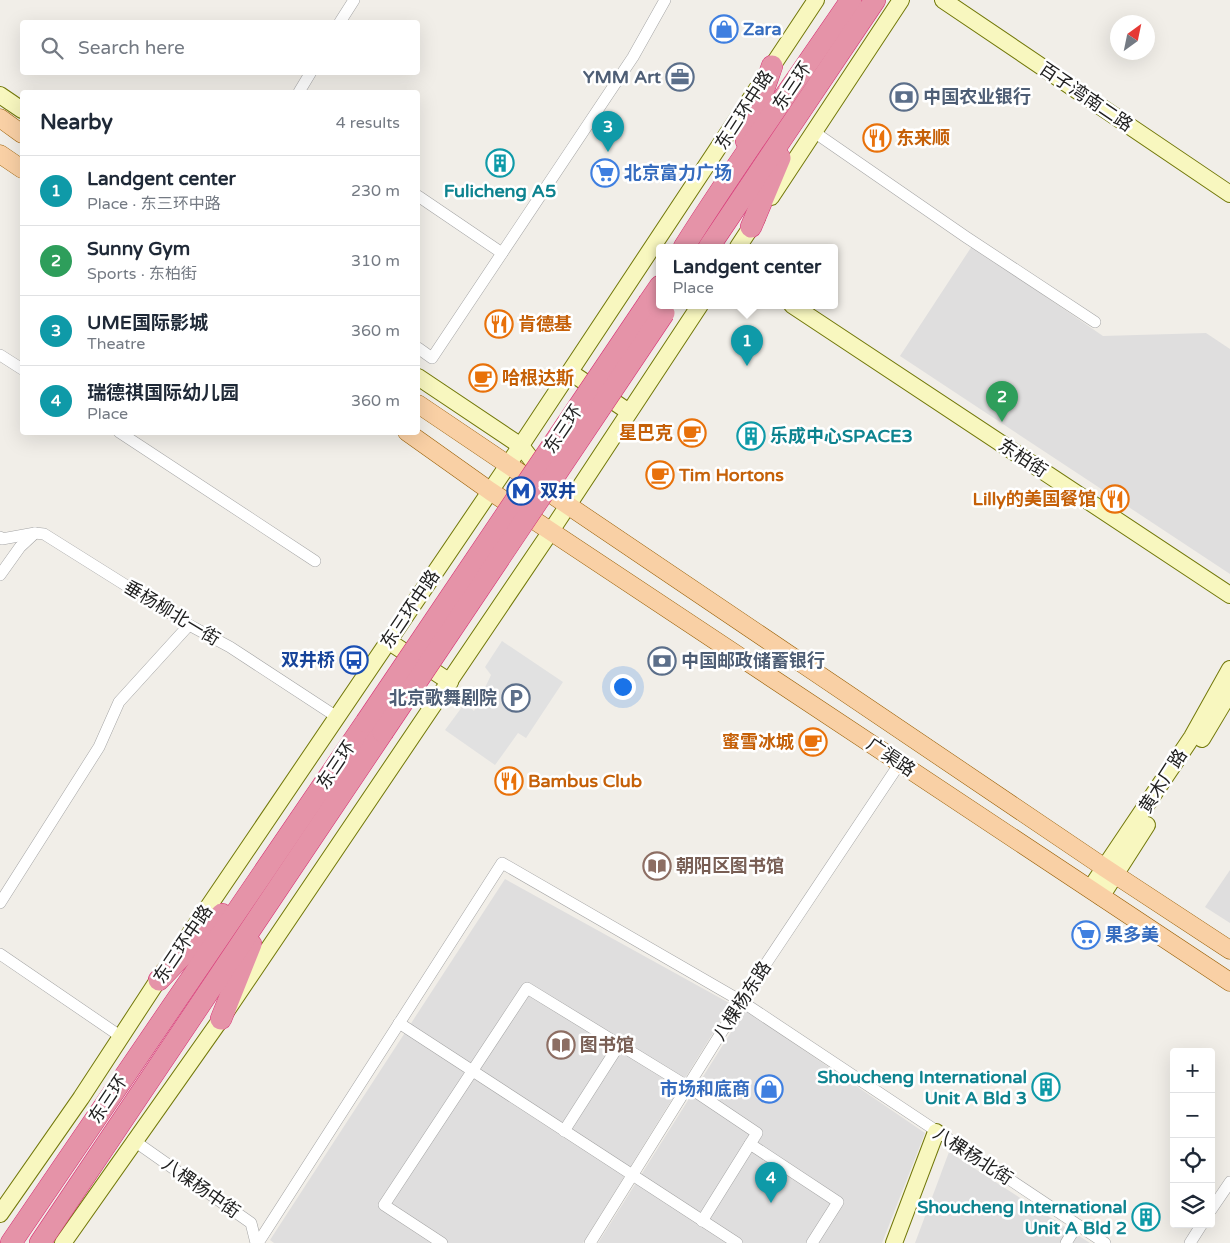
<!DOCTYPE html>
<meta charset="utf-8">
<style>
body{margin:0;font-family:"Varela Round","Noto Sans SC",sans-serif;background:#f6f6f7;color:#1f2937}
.controls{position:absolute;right:15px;bottom:15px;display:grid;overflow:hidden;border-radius:5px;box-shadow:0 5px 20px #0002}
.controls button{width:45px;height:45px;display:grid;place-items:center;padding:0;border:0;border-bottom:1px solid #e0e1e3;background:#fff;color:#1f2937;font:25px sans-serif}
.compass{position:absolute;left:1110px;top:15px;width:45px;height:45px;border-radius:50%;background:#fff;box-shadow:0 5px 20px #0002;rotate:33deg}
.you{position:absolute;left:622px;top:686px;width:18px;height:18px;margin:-12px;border:4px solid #fff;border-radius:50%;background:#1a73e8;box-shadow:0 0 0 8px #1a73e833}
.badge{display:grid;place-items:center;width:32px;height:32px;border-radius:50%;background:#cc0713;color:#fff;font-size:16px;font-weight:700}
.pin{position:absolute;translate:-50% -41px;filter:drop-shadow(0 1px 2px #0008)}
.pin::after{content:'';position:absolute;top:26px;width:18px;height:15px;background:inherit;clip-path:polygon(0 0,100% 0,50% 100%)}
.popup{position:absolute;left:656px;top:244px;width:182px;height:65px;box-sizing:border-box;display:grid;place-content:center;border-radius:5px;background:#fff;filter:drop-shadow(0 1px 4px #0005);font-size:16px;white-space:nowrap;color:#747a83}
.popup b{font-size:19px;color:#1f2937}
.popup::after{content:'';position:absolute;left:50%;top:100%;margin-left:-10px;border:10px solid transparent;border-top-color:#fff}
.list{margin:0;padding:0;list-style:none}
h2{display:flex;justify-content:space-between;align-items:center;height:65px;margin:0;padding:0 20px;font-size:21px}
h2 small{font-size:16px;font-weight:400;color:#747a83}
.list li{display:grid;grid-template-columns:32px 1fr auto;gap:15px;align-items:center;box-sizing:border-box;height:70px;padding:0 20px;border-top:1px solid #e0e1e3}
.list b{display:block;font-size:19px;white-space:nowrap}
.list p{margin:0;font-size:16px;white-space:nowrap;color:#747a83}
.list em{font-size:16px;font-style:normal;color:#747a83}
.icon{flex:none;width:28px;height:28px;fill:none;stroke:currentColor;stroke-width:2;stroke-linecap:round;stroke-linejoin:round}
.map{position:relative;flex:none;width:1230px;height:1243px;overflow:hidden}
.search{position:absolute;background:#fff;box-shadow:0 5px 20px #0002;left:20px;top:20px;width:400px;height:55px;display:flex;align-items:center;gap:12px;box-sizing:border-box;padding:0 18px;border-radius:5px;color:#747a83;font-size:19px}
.panel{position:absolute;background:#fff;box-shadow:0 5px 20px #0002;left:20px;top:90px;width:400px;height:345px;border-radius:5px}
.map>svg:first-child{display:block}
.residential{fill:#dfdede}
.parking{fill:#e1e1e1}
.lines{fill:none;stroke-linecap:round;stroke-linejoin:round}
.street-casing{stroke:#a5a5a5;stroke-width:12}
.secondary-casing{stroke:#727809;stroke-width:18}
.primary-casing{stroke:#995f05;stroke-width:19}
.highway-casing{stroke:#d62e72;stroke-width:22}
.street{stroke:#fff;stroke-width:11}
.secondary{stroke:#f8f7bf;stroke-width:16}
.primary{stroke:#f9d0a5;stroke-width:18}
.highway{stroke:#e593a8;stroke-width:21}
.highway-bridge-casing{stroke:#d62e72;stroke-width:22;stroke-linecap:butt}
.highway-bridge{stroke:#e593a8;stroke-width:21}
.labels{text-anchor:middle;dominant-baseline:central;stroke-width:5;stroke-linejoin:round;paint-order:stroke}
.shop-label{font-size:18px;font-weight:bold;fill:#366cbe;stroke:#fff;text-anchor:start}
.service-label{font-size:18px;font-weight:bold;fill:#4e5e75;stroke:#fff;text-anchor:end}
.street-label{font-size:18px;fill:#212121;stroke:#fff}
.food-label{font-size:18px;font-weight:bold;fill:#c56008;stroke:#fff;text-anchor:start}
.culture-label{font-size:18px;font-weight:bold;fill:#0d838f;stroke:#fff;text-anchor:end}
.transit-label{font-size:18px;font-weight:bold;fill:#164399;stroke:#fff;text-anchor:start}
.education-label{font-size:18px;font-weight:bold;fill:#785e54;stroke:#fff;text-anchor:start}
</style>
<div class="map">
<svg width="1230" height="1243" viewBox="0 0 1230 1243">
<rect width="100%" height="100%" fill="#f1eee8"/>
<g class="residential">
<polygon points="972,246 1103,336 1206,333 1230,349 1230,574 900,356"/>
<polygon points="1230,870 1230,923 1205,907"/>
<polygon points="505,879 731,1004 583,1243 274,1243 270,1240"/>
<polygon points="745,1010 925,1133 882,1243 598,1243"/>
<polygon points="949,1152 1090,1243 915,1243"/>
</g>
<polygon class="parking" points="502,641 563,682 526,738 518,733 495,765 445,730 465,703 474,711 491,675 485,667"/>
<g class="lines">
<g class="street-casing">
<g id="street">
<polyline points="340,22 354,0"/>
<polyline points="299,92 311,72"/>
<polyline points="814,132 966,237 1095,322"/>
<polyline points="418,196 502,253"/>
<polyline points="418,348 432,358 633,57 665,0"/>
<polyline points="0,355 22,369"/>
<polyline points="119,432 315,561"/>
<polyline points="0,537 2,539 35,533 44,534 189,625 230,647 337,717"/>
<polyline points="0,575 20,547 35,533"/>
<polyline points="0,903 99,747 119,702 189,625"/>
<polyline points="0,954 120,1036"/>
<polyline points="399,1023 737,1243"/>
<polyline points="564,1131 619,1045"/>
<polyline points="133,1140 251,1223 256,1243"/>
<polyline points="1211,1210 1230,1182"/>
<polyline points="702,1221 750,1144 838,1202 812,1243"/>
<polyline points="258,1243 502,863 741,1001 1105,1243"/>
<polyline points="442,1243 384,1205 527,988 687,1086 757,1133 750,1144"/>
<polyline points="590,1243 741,1001 900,763"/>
<polyline points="1066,1243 1077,1225"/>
<polyline points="1190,1243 1202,1224"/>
</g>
</g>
<g class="secondary-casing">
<g id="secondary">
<polyline points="943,0 1230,194"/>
<polyline points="0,95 22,110"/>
<polyline points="771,197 901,0"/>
<polyline points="738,247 757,218"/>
<polyline points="792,305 1230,595"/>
<polyline points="570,372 629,412"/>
<polyline points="418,377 521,446 545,477"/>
<polyline points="388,641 450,682"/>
<polyline points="1202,739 1230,692"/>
<polyline points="1090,889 1192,737 1230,669"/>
<polyline points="1101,897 1147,825"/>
<polyline points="181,947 508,465 816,0"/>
<polyline points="0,1214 81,1098 164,971"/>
<polyline points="63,1243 221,1019 551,531 700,305"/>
<polyline points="894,1243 936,1132"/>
</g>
</g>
<g class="primary-casing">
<g id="primary">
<polyline points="0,118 22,134"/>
<polyline points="0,154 22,169"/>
<polyline points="418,404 1105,868 1230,950"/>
<polyline points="407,432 490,491 1230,982"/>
</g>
</g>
<g class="highway-casing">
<g id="highway">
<polyline points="746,141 772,66"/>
<polyline points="751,227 780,158"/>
<path d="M684,247C737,163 795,82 851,0"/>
<polyline points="709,247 875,0"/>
<polyline points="649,302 660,286"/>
<polyline points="159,980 222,914"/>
<polyline points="221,1019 251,944"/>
<polyline points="11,1243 366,722"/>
<polyline points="40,1243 383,732"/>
</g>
</g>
<use href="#street" class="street"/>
<use href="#secondary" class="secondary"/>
<use href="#primary" class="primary"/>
<use href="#highway" class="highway"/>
<g class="highway-bridge-casing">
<g id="highway-bridge">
<polyline points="366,722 649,302"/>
<polyline points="383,732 664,313"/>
</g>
</g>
<use href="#highway-bridge" class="highway-bridge"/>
</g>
<defs>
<g id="shop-ring" transform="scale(1.4375)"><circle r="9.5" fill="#fff" stroke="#3f7fe0" stroke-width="1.5"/><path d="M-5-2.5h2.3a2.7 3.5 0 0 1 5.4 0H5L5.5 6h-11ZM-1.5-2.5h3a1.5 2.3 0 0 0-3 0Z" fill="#3f7fe0"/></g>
<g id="office-ring" transform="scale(1.4375)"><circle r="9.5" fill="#fff" stroke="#5c6f8a" stroke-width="1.5"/><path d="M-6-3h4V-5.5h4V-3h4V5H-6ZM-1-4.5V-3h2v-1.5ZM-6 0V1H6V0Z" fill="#5c6f8a"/></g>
<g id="bank-ring" transform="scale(1.4375)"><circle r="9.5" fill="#fff" stroke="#5c6f8a" stroke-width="1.5"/><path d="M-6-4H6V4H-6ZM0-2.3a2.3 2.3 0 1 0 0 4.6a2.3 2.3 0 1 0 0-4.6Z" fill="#5c6f8a"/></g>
<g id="restaurant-ring" transform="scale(1.4375)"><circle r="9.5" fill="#fff" stroke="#e8710a" stroke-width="1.5"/><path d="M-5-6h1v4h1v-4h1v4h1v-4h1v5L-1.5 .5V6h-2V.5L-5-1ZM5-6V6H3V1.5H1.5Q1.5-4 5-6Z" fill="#e8710a"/></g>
<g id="building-ring" transform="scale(1.4375)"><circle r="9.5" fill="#fff" stroke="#0f9aa8" stroke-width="1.5"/><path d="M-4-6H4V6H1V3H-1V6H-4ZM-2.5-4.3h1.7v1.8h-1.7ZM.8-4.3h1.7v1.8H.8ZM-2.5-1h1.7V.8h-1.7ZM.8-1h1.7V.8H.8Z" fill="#0f9aa8"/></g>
<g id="supermarket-ring" transform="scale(1.4375)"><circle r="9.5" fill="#fff" stroke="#3f7fe0" stroke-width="1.5"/><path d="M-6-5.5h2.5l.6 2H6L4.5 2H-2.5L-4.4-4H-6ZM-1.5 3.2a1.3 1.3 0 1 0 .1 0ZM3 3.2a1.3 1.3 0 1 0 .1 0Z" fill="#3f7fe0"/></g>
<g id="cafe-ring" transform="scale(1.4375)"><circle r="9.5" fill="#fff" stroke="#e8710a" stroke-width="1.5"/><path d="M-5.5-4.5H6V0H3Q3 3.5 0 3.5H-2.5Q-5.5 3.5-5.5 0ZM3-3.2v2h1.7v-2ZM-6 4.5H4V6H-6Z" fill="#e8710a"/></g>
<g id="metro-ring" transform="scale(1.4375)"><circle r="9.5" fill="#fff" stroke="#1a4fb4" stroke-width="1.5"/><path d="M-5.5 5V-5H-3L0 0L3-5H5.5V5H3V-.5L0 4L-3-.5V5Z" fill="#1a4fb4"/></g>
<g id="bus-ring" transform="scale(1.4375)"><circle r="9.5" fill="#fff" stroke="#1a4fb4" stroke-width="1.5"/><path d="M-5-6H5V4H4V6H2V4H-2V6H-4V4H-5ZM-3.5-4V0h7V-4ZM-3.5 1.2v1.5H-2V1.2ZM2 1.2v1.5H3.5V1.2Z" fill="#1a4fb4"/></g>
<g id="parking-ring" transform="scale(1.4375)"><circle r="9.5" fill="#fff" stroke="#5c6f8a" stroke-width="1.5"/><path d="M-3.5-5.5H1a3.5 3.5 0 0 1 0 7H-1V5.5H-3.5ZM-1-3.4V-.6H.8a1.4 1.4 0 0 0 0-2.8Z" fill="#5c6f8a"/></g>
<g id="library-ring" transform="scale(1.4375)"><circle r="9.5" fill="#fff" stroke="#8d6e63" stroke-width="1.5"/><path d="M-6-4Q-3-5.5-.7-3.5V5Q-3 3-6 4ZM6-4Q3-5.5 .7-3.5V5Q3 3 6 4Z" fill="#8d6e63"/></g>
</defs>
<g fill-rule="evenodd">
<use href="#shop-ring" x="724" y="29"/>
<use href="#office-ring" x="680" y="77"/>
<use href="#bank-ring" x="904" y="97"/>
<use href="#restaurant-ring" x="877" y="138"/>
<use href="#building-ring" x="500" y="163"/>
<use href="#supermarket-ring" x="605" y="173"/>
<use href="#restaurant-ring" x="499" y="324"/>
<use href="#cafe-ring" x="483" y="378"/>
<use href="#cafe-ring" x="692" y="433"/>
<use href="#building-ring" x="751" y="436"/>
<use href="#cafe-ring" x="660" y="475"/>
<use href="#metro-ring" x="521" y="491"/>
<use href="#restaurant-ring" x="1115" y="499"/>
<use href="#bus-ring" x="354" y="660"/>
<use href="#bank-ring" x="662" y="661"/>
<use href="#parking-ring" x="516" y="698"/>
<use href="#cafe-ring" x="813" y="742"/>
<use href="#restaurant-ring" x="509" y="781"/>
<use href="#library-ring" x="657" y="866"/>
<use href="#supermarket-ring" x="1086" y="935"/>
<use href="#library-ring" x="561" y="1045"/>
<use href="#building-ring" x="1046" y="1087"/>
<use href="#shop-ring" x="769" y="1089"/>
<use href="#building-ring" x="1146" y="1217"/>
</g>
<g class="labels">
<g class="shop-label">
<text x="743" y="29">Zara</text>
<text x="624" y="173">北京富力广场</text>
<text x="1105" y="935">果多美</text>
<text x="750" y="1089" text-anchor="end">市场和底商</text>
</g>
<g class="service-label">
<text x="661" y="77">YMM Art</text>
<text x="923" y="97" text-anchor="start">中国农业银行</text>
<text x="681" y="661" text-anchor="start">中国邮政储蓄银行</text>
<text x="497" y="698">北京歌舞剧院</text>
</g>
<g class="street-label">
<text transform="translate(792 86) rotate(-56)">东三环</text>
<text transform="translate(1086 97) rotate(34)">百子湾南二路</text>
<text transform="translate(744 110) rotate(-57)">东三环中路</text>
<text transform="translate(563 429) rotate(-56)">东三环</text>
<text transform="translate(1023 458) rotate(33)">东柏街</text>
<text transform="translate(410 609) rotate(-56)">东三环中路</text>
<text transform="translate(172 613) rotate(31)">垂杨柳北一街</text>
<text transform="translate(891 757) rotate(34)">广渠路</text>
<text transform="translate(336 765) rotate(-56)">东三环</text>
<text transform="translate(1163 781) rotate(-57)">黄木厂路</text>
<text transform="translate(183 944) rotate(-56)">东三环中路</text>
<text transform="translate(742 1001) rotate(-57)">八棵杨东路</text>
<text transform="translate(108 1099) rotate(-56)">东三环</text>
<text transform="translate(973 1156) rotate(33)">八棵杨北街</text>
<text transform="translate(201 1188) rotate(35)">八棵杨中街</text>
</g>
<g class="food-label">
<text x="896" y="138">东来顺</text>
<text x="518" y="324">肯德基</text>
<text x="502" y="378">哈根达斯</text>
<text x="673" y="433" text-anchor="end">星巴克</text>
<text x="679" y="475">Tim Hortons</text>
<text x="1096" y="499" text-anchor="end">Lilly的美国餐馆</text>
<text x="794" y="742" text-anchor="end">蜜雪冰城</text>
<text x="528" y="781">Bambus Club</text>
</g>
<g class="culture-label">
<text x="500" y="191" text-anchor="middle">Fulicheng A5</text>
<text x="770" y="436" text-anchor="start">乐成中心SPACE3</text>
<text x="1027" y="1077">Shoucheng International<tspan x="1027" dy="21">Unit A Bld 3</tspan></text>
<text x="1127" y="1207">Shoucheng International<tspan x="1127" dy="21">Unit A Bld 2</tspan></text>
</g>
<g class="transit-label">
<text x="540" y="491">双井</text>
<text x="335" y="660" text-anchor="end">双井桥</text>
</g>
<g class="education-label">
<text x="676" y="866">朝阳区图书馆</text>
<text x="580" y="1045">图书馆</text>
</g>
</g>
</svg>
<div class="controls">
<button>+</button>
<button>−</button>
<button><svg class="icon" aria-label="locate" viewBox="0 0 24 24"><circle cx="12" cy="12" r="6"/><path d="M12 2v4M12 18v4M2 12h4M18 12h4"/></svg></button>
<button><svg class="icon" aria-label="layers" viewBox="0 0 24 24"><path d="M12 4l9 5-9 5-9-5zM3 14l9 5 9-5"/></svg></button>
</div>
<svg class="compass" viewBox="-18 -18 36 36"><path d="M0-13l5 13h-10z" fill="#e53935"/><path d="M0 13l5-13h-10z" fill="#747a83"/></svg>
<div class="you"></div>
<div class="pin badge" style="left:747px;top:366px;background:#0f9aa8">1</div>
<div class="popup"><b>Landgent center</b>Place</div>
<div class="pin badge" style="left:1002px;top:422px;background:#2e9e5b">2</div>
<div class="pin badge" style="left:608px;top:152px;background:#0f9aa8">3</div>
<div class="pin badge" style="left:771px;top:1203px;background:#0f9aa8">4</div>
<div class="search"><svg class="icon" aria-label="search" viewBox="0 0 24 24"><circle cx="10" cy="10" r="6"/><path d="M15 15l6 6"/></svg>Search here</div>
<section class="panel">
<h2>Nearby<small>4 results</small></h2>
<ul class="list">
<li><span class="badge" style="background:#0f9aa8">1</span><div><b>Landgent center</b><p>Place · 东三环中路</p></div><em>230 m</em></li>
<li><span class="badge" style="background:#2e9e5b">2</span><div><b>Sunny Gym</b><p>Sports · 东柏街</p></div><em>310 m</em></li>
<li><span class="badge" style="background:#0f9aa8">3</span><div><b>UME国际影城</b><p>Theatre</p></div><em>360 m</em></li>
<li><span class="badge" style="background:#0f9aa8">4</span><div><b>瑞德祺国际幼儿园</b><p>Place</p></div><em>360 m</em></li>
</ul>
</section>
</div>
